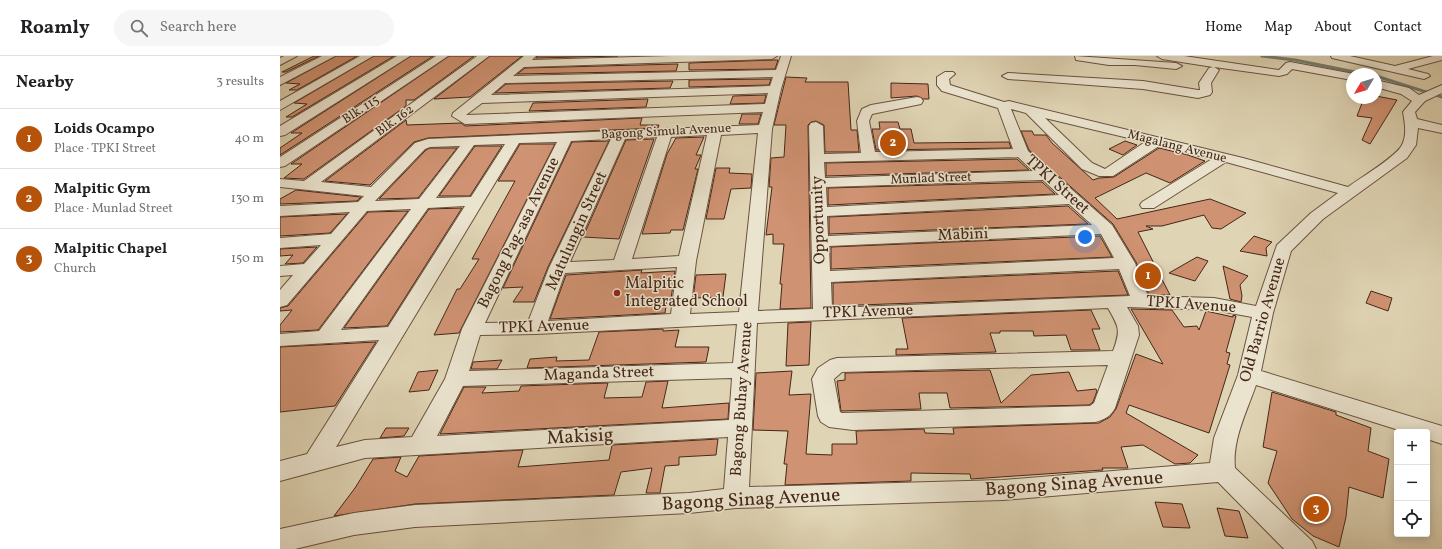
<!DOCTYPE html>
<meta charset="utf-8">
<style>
body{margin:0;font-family:Vollkorn,serif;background:#f6f6f6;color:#202124}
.controls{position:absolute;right:12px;bottom:12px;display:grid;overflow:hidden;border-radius:4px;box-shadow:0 2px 10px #0003}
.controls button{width:36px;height:36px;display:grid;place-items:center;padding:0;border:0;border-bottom:1px solid #e0e0e0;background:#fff;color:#202124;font:20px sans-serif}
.compass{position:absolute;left:1066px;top:12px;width:36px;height:36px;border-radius:50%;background:#fff;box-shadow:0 2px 10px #0003;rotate:232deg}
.you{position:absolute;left:805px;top:181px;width:14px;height:14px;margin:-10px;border:3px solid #fff;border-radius:50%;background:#1a73e8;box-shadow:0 0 0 6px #1a73e833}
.badge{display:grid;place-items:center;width:26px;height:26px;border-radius:50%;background:#b45309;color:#fff;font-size:13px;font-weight:700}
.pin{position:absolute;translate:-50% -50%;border:2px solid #fff;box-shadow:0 1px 4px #0006}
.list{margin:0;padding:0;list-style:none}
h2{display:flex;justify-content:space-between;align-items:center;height:52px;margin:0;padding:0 16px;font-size:17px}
h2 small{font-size:13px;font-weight:400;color:#757577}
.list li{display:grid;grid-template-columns:26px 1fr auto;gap:12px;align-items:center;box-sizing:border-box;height:60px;padding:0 16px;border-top:1px solid #e0e0e0}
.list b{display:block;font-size:15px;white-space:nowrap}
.list p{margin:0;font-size:13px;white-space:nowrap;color:#757577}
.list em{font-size:13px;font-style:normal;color:#757577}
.icon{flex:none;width:22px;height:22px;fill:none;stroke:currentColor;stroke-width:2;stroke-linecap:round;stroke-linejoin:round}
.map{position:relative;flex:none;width:1162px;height:493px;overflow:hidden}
header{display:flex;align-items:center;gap:24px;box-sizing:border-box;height:56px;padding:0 20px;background:#fff;border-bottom:1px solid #e0e0e0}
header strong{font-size:19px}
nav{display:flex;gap:22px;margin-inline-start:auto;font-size:14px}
.search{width:280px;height:36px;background:#f6f6f6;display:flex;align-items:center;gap:10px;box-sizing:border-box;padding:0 14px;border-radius:22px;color:#757577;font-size:15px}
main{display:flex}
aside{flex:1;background:#fff}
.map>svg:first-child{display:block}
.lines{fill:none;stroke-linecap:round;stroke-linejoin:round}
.stream{stroke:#747e72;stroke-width:3}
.building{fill:#cf9272;stroke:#452717}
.minor-casing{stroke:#6c523e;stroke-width:2}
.minor{fill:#eae3ce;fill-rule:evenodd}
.poi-dot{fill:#8f2418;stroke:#eae3ce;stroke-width:1.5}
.labels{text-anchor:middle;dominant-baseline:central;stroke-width:3;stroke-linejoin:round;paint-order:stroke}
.far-street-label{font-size:13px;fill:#452717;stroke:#eae3ce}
.street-label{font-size:16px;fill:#452717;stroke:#eae3ce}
.poi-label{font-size:16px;fill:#452717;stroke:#eae3ce;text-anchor:start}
.near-street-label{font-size:19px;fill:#452717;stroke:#eae3ce}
</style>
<header>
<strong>Roamly</strong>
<div class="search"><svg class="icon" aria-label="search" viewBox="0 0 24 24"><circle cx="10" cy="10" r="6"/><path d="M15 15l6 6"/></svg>Search here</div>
<nav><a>Home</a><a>Map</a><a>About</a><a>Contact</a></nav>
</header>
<main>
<aside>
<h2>Nearby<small>3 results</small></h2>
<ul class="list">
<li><span class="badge">1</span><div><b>Loids Ocampo</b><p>Place · TPKI Street</p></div><em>40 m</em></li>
<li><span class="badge">2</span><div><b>Malpitic Gym</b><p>Place · Munlad Street</p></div><em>130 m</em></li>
<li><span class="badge">3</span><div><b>Malpitic Chapel</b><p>Church</p></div><em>150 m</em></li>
</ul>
</aside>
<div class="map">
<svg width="1162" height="493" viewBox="0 0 1162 493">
<rect width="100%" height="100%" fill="#dfd4b4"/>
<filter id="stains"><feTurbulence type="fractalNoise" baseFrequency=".005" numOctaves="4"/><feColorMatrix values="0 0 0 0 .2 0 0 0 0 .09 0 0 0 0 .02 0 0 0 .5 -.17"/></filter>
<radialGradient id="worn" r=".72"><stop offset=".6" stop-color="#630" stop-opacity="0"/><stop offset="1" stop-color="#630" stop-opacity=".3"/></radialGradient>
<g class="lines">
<g class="stream">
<polyline points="982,0 1015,4 1085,18"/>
<polyline points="1096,20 1162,41"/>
</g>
</g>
<g class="building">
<polygon points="34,0 39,0 6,16 2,16"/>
<polygon points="56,0 77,0 17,34 9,34 20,28 6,27"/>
<polygon points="94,0 114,0 12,61 6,61 27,48 14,47"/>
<polygon points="131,0 153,0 0,99 0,92 22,77 11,77"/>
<polygon points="169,0 194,0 134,44 126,44 126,50 24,123 4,122 22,108 11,108"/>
<polygon points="210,0 242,0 190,41 154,43"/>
<polygon points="258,0 338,0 256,2"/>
<polygon points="493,4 498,4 495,13 409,14 409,7"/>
<polygon points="398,8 396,15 237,18 245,12"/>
<polygon points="506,21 527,22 525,26 568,26 571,74 577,74 579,96 545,96 544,69 536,65 531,66 528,69 531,252 500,253 502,228 500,228 504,188 493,188 493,178 486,179 492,131 489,131 491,102 504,101 506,69 494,69"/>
<polygon points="491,23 489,29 409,31 409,24"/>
<polygon points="393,25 390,32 215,37 226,28"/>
<polygon points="611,27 648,28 649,43 643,43 637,40 611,42"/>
<polygon points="486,39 484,47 450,48 453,40"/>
<polygon points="1096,40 1117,44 1090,88 1082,84 1092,62 1077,60 1084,42 1096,42"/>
<polygon points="368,43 366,51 249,55 253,47"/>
<polygon points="462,58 481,58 478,68 459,68"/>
<polygon points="362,62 360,69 379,69 378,72 148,82 134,86 90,129 45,125 126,64 127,69 181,67 185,70"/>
<polygon points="599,66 618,66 620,73 631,73 634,87 729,86 731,92 596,94 592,73 600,73"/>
<polygon points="741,75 752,75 754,79 766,79 772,87 813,124 819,122 834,121 879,92 908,99 925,105 890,127 866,117 815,142 837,163 930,143 966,157 941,173 932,172 924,159 882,170 866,170 873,173 858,176 890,239 869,239 856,206 833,168 749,94"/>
<polygon points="424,81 416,99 421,99 415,113 418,113 403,174 391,174 390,177 362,178 387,98 396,82"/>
<polygon points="374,83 339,183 303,181 346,84"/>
<polygon points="329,85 268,211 254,246 233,246 243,231 223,232 292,86"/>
<polygon points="845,85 857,89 843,99 829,93"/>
<polygon points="240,88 275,88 179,277 154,279 177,233 180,233 199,203 192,203 235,125 218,125"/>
<polygon points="195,90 222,90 190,140 159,140"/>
<polygon points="150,92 177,92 138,142 99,143 146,94"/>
<polygon points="737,103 749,114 546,120 546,107"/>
<polygon points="436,112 450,112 449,117 472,118 471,132 451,133 444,163 426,163"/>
<polygon points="762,126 775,138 548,149 548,132"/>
<polygon points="16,134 81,141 77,145 0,148 0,143"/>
<polygon points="788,150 808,168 549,178 549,161"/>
<polygon points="182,152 107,270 64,272 149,153"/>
<polygon points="128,155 38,274 0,276 0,269 12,254 0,255 0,252 8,250 88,156"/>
<polygon points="67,158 50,177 0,180 0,161"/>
<polygon points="820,180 832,201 551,213 551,191"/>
<polygon points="974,180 992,186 986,192 987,200 960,195"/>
<polygon points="37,191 23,207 5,208 13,199 0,200 0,193"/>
<polygon points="917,201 928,205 915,225 889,217"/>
<polygon points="943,210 968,220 960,229 962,240 961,246 950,243"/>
<polygon points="362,214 361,217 395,215 391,243 387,243 385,257 270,263 286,219"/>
<polygon points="838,215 848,239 553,250 553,227"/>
<polygon points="446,218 443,241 413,242 416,219"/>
<polygon points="1091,235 1112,242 1108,255 1086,247"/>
<polygon points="851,253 892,254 904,271 917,270 919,274 926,255 953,261 953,259 956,260 946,296 950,297 947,308 950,309 929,377 849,349 846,357 918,399 910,407 895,408 863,389 841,391 848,412 822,412 823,414 691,423 690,418 631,417 631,425 505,429 507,408 504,408 508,375 473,374 476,317 512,315 509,339 531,338 526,398 552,399 552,388 577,388 576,375 644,373 645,377 674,378 673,372 819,367 830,361 836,353 856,298 883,308"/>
<polygon points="811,254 820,273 812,273 820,294 791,294 786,279 754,280 753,275 720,275 720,277 710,277 716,296 616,299 616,293 628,293 622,262"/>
<polygon points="531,266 529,309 506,310 508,267"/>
<polygon points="383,273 383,275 399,274 395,291 429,291 426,306 247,312 250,303 277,301 276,305 309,304 319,276"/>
<polygon points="96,286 55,350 0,356 0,291"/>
<polygon points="222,304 217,313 191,313 193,306"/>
<polygon points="158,314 149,334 129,336 138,316"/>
<polygon points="710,314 721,347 751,319 789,316 797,335 816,333 817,335 813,346 809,349 670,352 667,337 639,337 641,353 561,355 557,325 565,324 565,317"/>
<polygon points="388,325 382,352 449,347 448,363 160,378 184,331 206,331 202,337 239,335 241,330 328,327 324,342 362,341 366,326"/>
<polygon points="992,336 1056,356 1056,359 1091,372 1088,395 1109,403 1103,442 1069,431 1066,461 1059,491 1033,480 1012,463 988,427 997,395 983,391"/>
<polygon points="106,372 129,372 124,380 100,382"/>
<polygon points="438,383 436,399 399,401 399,409 385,410 380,437 366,437 372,412 341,416 334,439 135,448 54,460 75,432 93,403 121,401 115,415 127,421 139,400 243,394 238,411 329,404 332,389"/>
<polygon points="875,446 902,448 910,472 883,471"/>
<polygon points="937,452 959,455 968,482 945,480"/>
</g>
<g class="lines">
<g class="minor-casing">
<g id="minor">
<polygon points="4,0 17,0 0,9 0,2"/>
<polygon points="42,0 55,0 0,29 0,21"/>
<polygon points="80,0 93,0 0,54 0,45"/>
<polygon points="117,0 130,0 5,79 0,80 0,70"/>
<polygon points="156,0 168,0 5,110 0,111 0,101"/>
<path d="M197,0H209L41,126L91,131L135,87L148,83L479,69L483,56L185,68L172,60L173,57L244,0H256L252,4L390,0H497L492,3L244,11L233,20L496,14L501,0H511L501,33L492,73L478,255L533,253L529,70L531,67L536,66L543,70L544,98L581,97L577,65L582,53L591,49L637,41L641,42L643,45L641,48L592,58L589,65L595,96L733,93L718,52L662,35L657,29V21L665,16H673L675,18L669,23L670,29L724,46L729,45L963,102L1068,131C1080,122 1116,101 1122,89C1127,79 1125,67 1123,56L1132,45L1121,38L1096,31V24L1129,32L1139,39L1162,29V37L1145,45L1135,56L1137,63L1162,69V77L1138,72L1136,89L1127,102L1043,163L1011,195L993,257L981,315L1162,370V388L1147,383V376H1125L976,329C967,355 952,384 955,412L1032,485L1036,493H1004L938,426L723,444L456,452L409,457L135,471L74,479L15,493H0V473L74,457L135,449L409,437L444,433L448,381L85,402L0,425V405L27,398L99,284L0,290V278L39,275L131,153L87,155L7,249L0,251V234L13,219L0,220V210L24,208L41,189L0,192V182L51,178L70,156L0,160V150L78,146L84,140L0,131V123L24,125ZM493,21L490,30L211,39L225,27ZM488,37L485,48L186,59L202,47ZM731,53L746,57L802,113L819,120H833L879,90L932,103L862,146L860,149L862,152H874L946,106L1058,137L1031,157L997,189L976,250L934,242L868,240L855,207L832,169L748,95ZM765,62L865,86L825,113L812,107ZM478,77L459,256L410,258L416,205L441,79ZM427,79L399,200L352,203L391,81ZM377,81L334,204L290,206L345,83ZM331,83L269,212L248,266L205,267L291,85ZM277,86L182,273L165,323L132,381L85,384L56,391L239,87ZM225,88L191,141L156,142L194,89ZM180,90L139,143L95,145L145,93L150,91ZM738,101L753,115L545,122L544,106ZM763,124L779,139L547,151L546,131ZM789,148L812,169L548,180L547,160ZM185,150L108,271L61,274L148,152ZM821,178L834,202L550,215L549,190ZM397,211L391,258L268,265L285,217ZM839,213L850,240L552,252L551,226ZM847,251L934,254L972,261L958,319L934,382L930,407L723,424L469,431L477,267L828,252C839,271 841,274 833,295L557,302L550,304L538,312L532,323L538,360L541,366L549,371L573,374L815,366C824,364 831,360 835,352L859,279L858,270ZM457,268L453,307L189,315L200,279L256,278ZM828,309L814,347L810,350L562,357L560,356L554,323L562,316ZM452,322L449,364L157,380L183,330Z"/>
<polygon points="795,0 896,7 902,10 896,13 855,9 829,9 796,4"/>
<polygon points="877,0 904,0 999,14 1006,7 1010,6 1074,18 1072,18 1072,24 1012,13 1007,18 999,20 934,11 939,14 931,27 932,36 930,39 918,42 863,33 728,23 722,20 728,17 863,25 918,34 920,34 919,27 929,12 933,11 882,3"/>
<polygon points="1051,0 1070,0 1115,10 1153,0 1162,0 1162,4 1128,13 1148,18 1150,20 1144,23 1052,2"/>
</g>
</g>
<use href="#minor" class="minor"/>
</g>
<circle class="poi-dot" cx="337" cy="237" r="4"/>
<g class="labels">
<g class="far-street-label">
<text transform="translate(81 54) rotate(-33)">Blk. 115</text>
<text transform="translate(115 65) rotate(-36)">Blk. 162</text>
<text transform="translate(386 76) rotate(-3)">Bagong Simula Avenue</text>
<text transform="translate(897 91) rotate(14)">Magalang Avenue</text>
<text transform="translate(651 123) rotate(-2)">Munlad Street</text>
</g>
<g class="street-label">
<text transform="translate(777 129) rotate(42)">TPKI Street</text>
<text transform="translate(539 164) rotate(-92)">Opportunity</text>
<text transform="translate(297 175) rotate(-66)">Matulungin Street</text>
<text transform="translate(239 177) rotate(-64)">Bagong Pag-asa Avenue</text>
<text transform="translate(683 179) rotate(-2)">Mabini</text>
<text transform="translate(911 249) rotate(4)">TPKI Avenue</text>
<text transform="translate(588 256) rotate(-2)">TPKI Avenue</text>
<text transform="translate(983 264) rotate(-74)">Old Barrio Avenue</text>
<text transform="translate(264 271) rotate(-2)">TPKI Avenue</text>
<text transform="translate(319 318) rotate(-2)">Maganda Street</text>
<text transform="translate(462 343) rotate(-86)">Bagong Buhay Avenue</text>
</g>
<g class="poi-label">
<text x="345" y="228">Malpitic<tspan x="345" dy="18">Integrated School</tspan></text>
</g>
<g class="near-street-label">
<text transform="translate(300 381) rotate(-3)">Makisig</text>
<text transform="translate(794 428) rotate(-4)">Bagong Sinag Avenue</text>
<text transform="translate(471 444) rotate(-3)">Bagong Sinag Avenue</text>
</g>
</g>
<rect width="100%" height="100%" filter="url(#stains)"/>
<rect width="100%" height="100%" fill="url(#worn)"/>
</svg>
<div class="controls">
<button>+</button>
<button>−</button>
<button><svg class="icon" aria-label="locate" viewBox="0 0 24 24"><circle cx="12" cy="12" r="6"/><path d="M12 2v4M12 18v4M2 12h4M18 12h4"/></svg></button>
</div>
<svg class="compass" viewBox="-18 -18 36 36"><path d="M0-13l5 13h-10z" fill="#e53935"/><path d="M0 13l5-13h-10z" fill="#757577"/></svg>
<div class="you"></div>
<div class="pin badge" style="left:868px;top:220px">1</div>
<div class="pin badge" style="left:613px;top:87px">2</div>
<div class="pin badge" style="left:1036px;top:453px">3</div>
</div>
</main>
